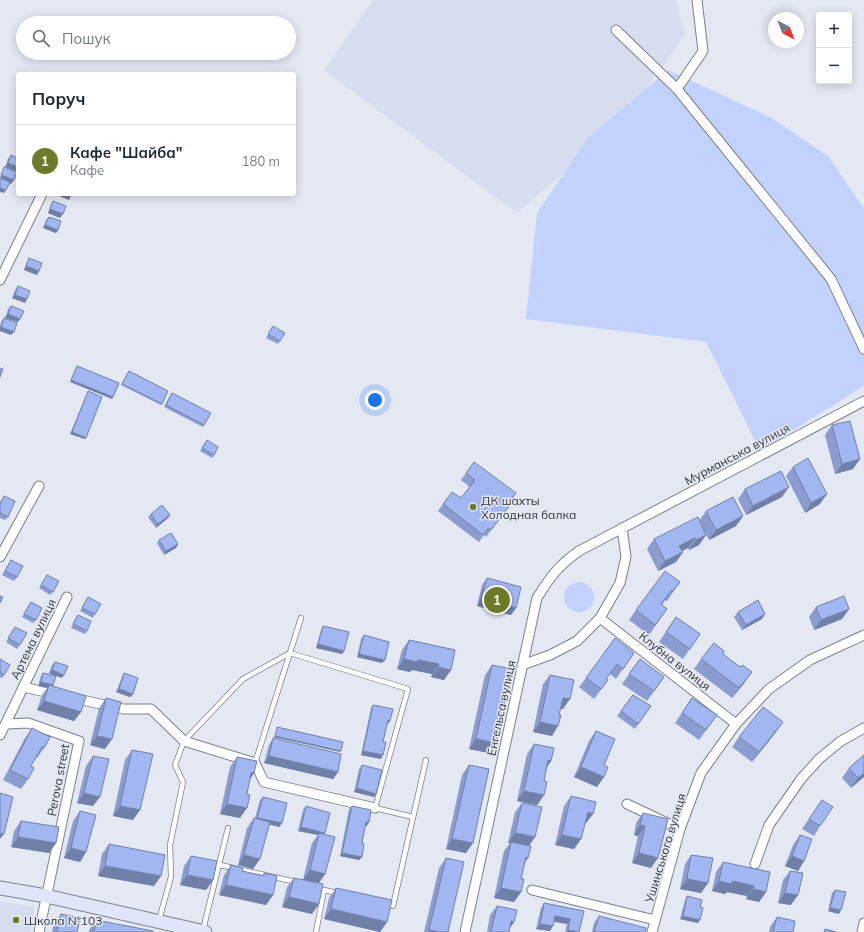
<!DOCTYPE html>
<html lang="uk">
<meta charset="utf-8">
<style>
body{margin:0;font-family:Mulish,sans-serif;background:#f2f2f3;color:#1f2937}
.controls{position:absolute;right:12px;top:12px;display:grid;overflow:hidden;border-radius:4px;box-shadow:0 2px 10px #0003}
.controls button{width:36px;height:36px;display:grid;place-items:center;padding:0;border:0;border-bottom:1px solid #e0e1e3;background:#fff;color:#1f2937;font:20px sans-serif}
.compass{position:absolute;left:768px;top:12px;width:36px;height:36px;border-radius:50%;background:#fff;box-shadow:0 2px 10px #0003;rotate:138deg}
.you{position:absolute;left:375px;top:400px;width:14px;height:14px;margin:-10px;border:3px solid #fff;border-radius:50%;background:#1a73e8;box-shadow:0 0 0 6px #1a73e833}
.badge{display:grid;place-items:center;width:26px;height:26px;border-radius:50%;background:#6c7b29;color:#fff;font-size:13px;font-weight:700}
.pin{position:absolute;translate:-50% -50%;border:2px solid #fff;box-shadow:0 1px 4px #0006}
.list{margin:0;padding:0;list-style:none}
h2{display:flex;justify-content:space-between;align-items:center;height:52px;margin:0;padding:0 16px;font-size:17px}
h2 small{font-size:13px;font-weight:400;color:#747a83}
.list li{display:grid;grid-template-columns:26px 1fr auto;gap:12px;align-items:center;box-sizing:border-box;height:72px;padding:0 16px;border-top:1px solid #e0e1e3}
.list b{display:block;font-size:15px;white-space:nowrap}
.list p{margin:0;font-size:13px;white-space:nowrap;color:#747a83}
.list em{font-size:13px;font-style:normal;color:#747a83}
.icon{flex:none;width:22px;height:22px;fill:none;stroke:currentColor;stroke-width:2;stroke-linecap:round;stroke-linejoin:round}
.map{position:relative;flex:none;width:864px;height:932px;overflow:hidden}
.search{position:absolute;background:#fff;box-shadow:0 2px 10px #0003;left:16px;top:16px;width:280px;height:44px;display:flex;align-items:center;gap:10px;box-sizing:border-box;padding:0 14px;border-radius:22px;color:#747a83;font-size:15px}
.panel{position:absolute;background:#fff;box-shadow:0 2px 10px #0003;left:16px;top:72px;width:280px;height:124px;border-radius:4px}
.map>svg:first-child{display:block}
.built{fill:#d6ddef}
.green{fill:#c2d2fc}
.lines{fill:none;stroke-linecap:round;stroke-linejoin:round}
.lane-casing{stroke:#7c808a;stroke-width:6}
.street-casing{stroke:#7c808a;stroke-width:11}
.secondary-casing{stroke:#7c808a;stroke-width:15}
.lane{stroke:#fff;stroke-width:4.5}
.street{stroke:#fff;stroke-width:9}
.secondary{stroke:#dfe6f9;stroke-width:13}
.wall{fill:#8b9dd0}
.shaded-wall{fill:#7180a9}
.building{fill:#a2b7f2;stroke:#7180a9}
.poi-dot{fill:#6c7b29;stroke:#e4e8f3;stroke-width:1.5}
.labels{text-anchor:middle;dominant-baseline:central;stroke-width:3;stroke-linejoin:round;paint-order:stroke}
.street-label{font-size:12px;fill:#333539;stroke:#e4e8f3}
.poi-label{font-size:12px;fill:#333539;stroke:#e4e8f3;text-anchor:start}
</style>
<div class="map">
<svg width="864" height="932" viewBox="0 0 864 932">
<rect width="100%" height="100%" fill="#e4e8f3"/>
<g class="built">
<polygon points="373,0 676,0 685,35 622,122 517,213 324,70"/>
<polygon points="0,901 35,907 30,932 0,932"/>
</g>
<g class="green">
<polygon points="668,70 770,117 828,156 864,209 864,386 760,451 706,342 526,319 537,213 587,139"/>
<circle cx="579" cy="597" r="15"/>
</g>
<g class="lines">
<g class="lane-casing">
<g id="lane">
<polyline points="255,763 301,618"/>
<polyline points="211,863 296,882"/>
<polyline points="385,904 393,906 426,760"/>
<polyline points="159,920 171,877 170,845 183,782 175,765 184,741 243,679 290,653 408,689 375,808 413,817"/>
<polyline points="203,930 228,828"/>
<polyline points="316,932 324,890 337,893"/>
</g>
</g>
<g class="street-casing">
<g id="street">
<polyline points="616,30 677,89 703,51 697,0"/>
<polyline points="677,89 831,279 864,349"/>
<polyline points="0,280 42,194"/>
<polyline points="0,557 39,486"/>
<polyline points="600,618 736,724"/>
<polyline points="522,665 550,655 577,641 600,618 620,583 626,557 622,528"/>
<polyline points="23,687 55,694"/>
<polyline points="73,698 123,709 151,709 184,741 255,763 264,782 375,808"/>
<polyline points="6,724 28,723 79,741 39,932"/>
<polyline points="0,735 67,597"/>
<polyline points="627,804 680,829"/>
<polyline points="755,864 769,825 801,779 819,759 841,741 864,728"/>
<polyline points="532,890 655,920"/>
<path d="M465,932L537,598C550,577 558,566 579,551L864,401"/>
<polyline points="652,932 680,829 701,773 736,724 769,689 810,660 864,635"/>
<polyline points="862,932 864,923"/>
</g>
</g>
<g class="secondary-casing">
<polyline id="secondary" points="0,888 46,896 205,932"/>
</g>
<use href="#lane" class="lane"/>
<use href="#street" class="street"/>
<use href="#secondary" class="secondary"/>
</g>
<g class="wall">
<polygon points="11,155 18,158 5,167 8,159"/>
<polygon points="53,201 60,218 48,213 51,204"/>
<polygon points="49,217 58,230 56,233 43,228 46,220"/>
<polygon points="29,258 39,271 37,275 24,270 27,262"/>
<polygon points="18,286 25,303 12,298 15,290"/>
<polygon points="11,306 20,319 18,322 5,318 8,309"/>
<polygon points="4,318 11,335 0,331 0,326 1,322"/>
<polygon points="273,326 280,341 278,344 266,338"/>
<polygon points="128,372 162,404 161,405 121,385"/>
<polygon points="88,391 86,438 85,439 70,434"/>
<polygon points="171,394 204,425 203,427 164,407"/>
<polygon points="832,425 853,469 835,474 825,435"/>
<polygon points="207,440 214,455 212,458 200,451"/>
<polygon points="793,467 820,504 805,513 786,476"/>
<polygon points="466,473 511,504 486,537 484,535 479,542 438,511 443,504 461,498 470,487 461,480"/>
<polygon points="745,489 782,497 746,515 738,499"/>
<polygon points="4,496 8,517 5,520 0,518 0,502"/>
<polygon points="706,511 743,516 736,526 709,540 700,522 706,535 699,545 689,550 688,548 682,551 683,552 676,562 658,571 647,549 654,539 699,521"/>
<polygon points="151,514 170,515 168,518 156,528 148,517"/>
<polygon points="159,540 178,544 176,548 164,555 157,543"/>
<polygon points="11,560 17,577 14,581 2,575"/>
<polygon points="47,575 53,592 50,595 39,588"/>
<polygon points="487,578 516,608 511,615 477,606 482,585"/>
<polygon points="680,582 667,601 665,600 662,605 667,609 649,635 629,620 636,610"/>
<polygon points="88,597 95,614 93,618 80,611"/>
<polygon points="31,602 36,620 33,623 22,617"/>
<polygon points="816,607 849,609 842,619 814,630 809,617"/>
<polygon points="738,612 762,619 742,630 734,617"/>
<polygon points="78,615 87,631 85,634 71,628 75,619"/>
<polygon points="676,617 700,634 683,659 659,642"/>
<polygon points="323,626 344,651 342,654 316,648 321,630"/>
<polygon points="13,630 20,645 17,649 6,642"/>
<polygon points="364,635 382,663 357,657 361,639"/>
<polygon points="409,640 455,650 444,680 431,677 432,674 412,670 410,672 397,669 402,650"/>
<polygon points="634,653 616,679 610,674 606,679 608,680 594,699 579,687 586,678"/>
<polygon points="723,654 745,682 732,698 694,669 701,659"/>
<polygon points="0,659 4,675 2,678 0,677"/>
<polygon points="640,659 664,677 647,701 622,684"/>
<polygon points="55,662 62,678 56,676 53,686 81,712 74,721 37,710 42,695 47,688 38,686 41,676 43,673 56,676 49,673 52,665"/>
<polygon points="492,665 489,753 469,749 485,675"/>
<polygon points="124,673 133,694 130,697 116,692 122,677"/>
<polygon points="550,675 563,709 560,709 552,736 533,732 543,684"/>
<polygon points="633,695 651,706 635,729 617,716"/>
<polygon points="106,698 105,749 90,745 99,708"/>
<polygon points="692,698 717,715 699,740 675,723"/>
<polygon points="373,705 390,721 388,724 387,724 383,742 381,759 361,755 371,708"/>
<polygon points="32,728 44,748 37,758 36,758 31,766 28,779 21,789 3,780 25,738"/>
<polygon points="596,731 604,765 597,787 574,777 589,741"/>
<polygon points="776,732 752,762 732,747 739,737"/>
<polygon points="273,738 338,772 333,779 264,763 269,745"/>
<polygon points="534,744 551,761 547,767 544,781 544,795 537,805 517,801 527,754"/>
<polygon points="132,750 133,820 113,816 125,760"/>
<polygon points="93,756 93,806 77,803 86,766"/>
<polygon points="237,757 254,773 250,780 240,818 220,814 230,767"/>
<polygon points="362,765 374,797 354,792 359,769"/>
<polygon points="469,765 466,853 446,849 462,775"/>
<polygon points="849,768 864,777 851,788 842,778"/>
<polygon points="571,796 593,814 586,823 585,823 581,839 574,849 555,845 564,806"/>
<polygon points="263,797 282,823 279,827 269,824 253,869 238,865 247,828 254,818 255,818 260,800"/>
<polygon points="822,800 820,826 814,836 802,829"/>
<polygon points="522,803 535,837 529,845 524,864 521,879 521,892 514,902 494,898 504,851 510,843 508,843 515,812"/>
<polygon points="306,806 324,834 325,874 319,883 312,914 282,907 287,887 294,878 303,880 312,843 318,835 298,831 303,810"/>
<polygon points="352,806 367,826 365,825 362,843 362,857 359,860 340,856 349,809"/>
<polygon points="80,811 86,852 80,862 64,858 73,821"/>
<polygon points="643,813 651,868 632,863 638,836 634,835 636,823"/>
<polygon points="21,821 56,843 49,853 11,847 14,831"/>
<polygon points="800,835 804,861 798,871 785,866 793,845"/>
<polygon points="109,844 154,886 98,876 102,854"/>
<polygon points="691,855 708,883 701,893 680,889 685,864"/>
<polygon points="191,856 213,880 206,890 180,885 184,866"/>
<polygon points="446,858 448,932 424,932 439,868"/>
<polygon points="723,862 766,892 759,902 746,899 747,896 727,892 725,894 712,891 716,872"/>
<polygon points="231,865 242,871 263,875 264,873 273,895 266,905 219,895 224,875"/>
<polygon points="790,871 791,905 778,903 783,880"/>
<polygon points="336,888 387,922 380,932 324,919 329,898"/>
<polygon points="835,890 839,914 828,911 832,893"/>
<polygon points="687,896 700,907 698,923 680,919 685,900"/>
<polygon points="544,903 584,911 579,932 565,932 567,924 554,922 550,931 536,929 541,908"/>
<polygon points="497,906 514,922 510,928 509,932 487,932 490,915"/>
<polygon points="61,914 77,932 52,932 54,924"/>
<polygon points="599,916 645,932 592,932 594,923"/>
<polygon points="777,917 793,932 769,932 770,927"/>
<polygon points="96,920 153,932 89,932 89,930"/>
</g>
<g class="shaded-wall">
<polygon points="8,163 18,167 18,172 5,167"/>
<polygon points="1,175 14,180 11,184 0,179"/>
<polygon points="0,188 6,190 4,193 0,192"/>
<polygon points="56,194 65,194 71,196 69,200 56,195"/>
<polygon points="50,209 63,214 60,218 48,213"/>
<polygon points="45,225 58,230 56,233 43,228"/>
<polygon points="26,266 39,271 37,275 24,270"/>
<polygon points="15,295 27,299 25,303 12,298"/>
<polygon points="8,314 20,319 18,322 5,318"/>
<polygon points="1,327 14,332 11,335 0,331 0,328"/>
<polygon points="71,380 113,397 112,399 70,382"/>
<polygon points="72,432 86,438 85,439 70,434"/>
<polygon points="860,459 853,469 835,474 842,464"/>
<polygon points="789,487 782,497 746,515 753,506"/>
<polygon points="827,494 820,504 805,513 811,503"/>
<polygon points="170,515 168,518 156,528 158,524"/>
<polygon points="743,516 736,526 709,540 716,530"/>
<polygon points="706,535 699,545 689,550 696,540"/>
<polygon points="695,538 688,548 672,556 679,546"/>
<polygon points="178,544 176,548 164,555 166,551"/>
<polygon points="683,552 676,562 658,571 665,561"/>
<polygon points="481,599 516,608 511,615 477,606"/>
<polygon points="849,609 842,619 814,630 821,620"/>
<polygon points="765,614 762,619 742,630 746,625"/>
<polygon points="318,644 344,651 342,654 316,648"/>
<polygon points="359,654 385,660 382,663 357,657"/>
<polygon points="404,659 418,660 439,664 432,674 412,670 410,672 397,669"/>
<polygon points="438,667 451,670 444,680 431,677"/>
<polygon points="52,670 64,675 62,678 49,673"/>
<polygon points="752,672 745,682 732,698 739,688"/>
<polygon points="41,682 53,685 51,689 49,685 47,688 38,686"/>
<polygon points="119,689 133,694 130,697 116,692"/>
<polygon points="563,698 570,699 563,709 556,708"/>
<polygon points="44,701 81,712 74,721 37,710"/>
<polygon points="388,720 390,721 388,724 385,724"/>
<polygon points="540,722 558,726 552,736 533,732"/>
<polygon points="783,722 776,732 752,762 759,752"/>
<polygon points="97,736 112,739 105,749 90,745"/>
<polygon points="275,736 341,751 340,752 273,737"/>
<polygon points="476,739 496,743 489,753 469,749"/>
<polygon points="363,751 383,755 381,759 361,755"/>
<polygon points="269,756 338,772 333,779 264,763"/>
<polygon points="548,760 551,761 544,771"/>
<polygon points="581,767 604,777 597,787 574,777"/>
<polygon points="251,773 254,773 247,783"/>
<polygon points="864,773 864,777 851,788 858,778"/>
<polygon points="357,788 376,794 374,797 354,792"/>
<polygon points="524,791 544,795 537,805 517,801"/>
<polygon points="84,793 100,797 93,806 77,803"/>
<polygon points="227,804 247,808 240,818 220,814"/>
<polygon points="120,806 140,810 133,820 113,816"/>
<polygon points="588,812 593,814 586,823 581,822"/>
<polygon points="257,818 282,823 279,827 255,821"/>
<polygon points="366,822 369,822 367,826 364,825"/>
<polygon points="640,825 645,826 638,836 634,835"/>
<polygon points="301,827 325,833 322,837 319,833 318,835 298,831"/>
<polygon points="0,833 4,834 0,839"/>
<polygon points="515,833 535,837 528,847 511,842 510,843 508,843"/>
<polygon points="562,835 581,839 574,849 555,845"/>
<polygon points="18,837 56,843 49,853 11,847"/>
<polygon points="452,839 473,843 466,853 446,849"/>
<polygon points="71,848 86,852 80,862 64,858"/>
<polygon points="342,853 362,857 359,860 340,856"/>
<polygon points="639,853 658,858 651,868 632,863"/>
<polygon points="244,855 260,859 253,869 238,865"/>
<polygon points="792,856 804,861 798,871 785,866"/>
<polygon points="526,857 528,858 521,868"/>
<polygon points="105,866 161,876 154,886 98,876"/>
<polygon points="310,870 325,874 318,884 303,880"/>
<polygon points="187,875 213,880 206,890 180,885"/>
<polygon points="687,879 708,883 701,893 680,889"/>
<polygon points="719,881 732,881 754,886 747,896 727,892 725,894 712,891"/>
<polygon points="226,885 273,895 266,905 219,895"/>
<polygon points="501,888 521,892 514,902 494,898"/>
<polygon points="753,889 766,892 759,902 746,899"/>
<polygon points="785,893 798,895 791,905 778,903"/>
<polygon points="289,897 319,904 312,914 282,907"/>
<polygon points="830,908 841,910 839,914 828,911"/>
<polygon points="331,909 387,922 380,932 324,919"/>
<polygon points="555,916 570,919 567,924 552,921"/>
<polygon points="683,916 700,920 698,923 680,919"/>
<polygon points="511,921 514,922 507,932"/>
<polygon points="540,924 553,926 550,931 536,929"/>
<polygon points="429,930 439,932 428,932"/>
<polygon points="568,930 578,932 567,932"/>
</g>
<g class="building">
<polygon points="11,155 18,158 18,167 8,163"/>
<polygon points="4,167 17,172 14,180 1,175"/>
<polygon points="0,178 10,182 6,190 0,188"/>
<polygon points="65,194 72,194 71,196"/>
<polygon points="53,201 66,206 63,214 50,209"/>
<polygon points="49,217 61,221 58,230 45,225"/>
<polygon points="29,258 42,263 39,271 26,266"/>
<polygon points="18,286 30,291 27,299 15,295"/>
<polygon points="11,306 24,311 20,319 8,314"/>
<polygon points="4,318 17,323 14,332 1,327"/>
<polygon points="273,326 285,333 280,341 268,334"/>
<polygon points="77,366 119,383 113,397 71,380"/>
<polygon points="0,368 3,369 0,377"/>
<polygon points="129,371 168,391 162,404 122,384"/>
<polygon points="88,391 102,397 86,438 72,432"/>
<polygon points="172,393 211,413 204,425 166,405"/>
<polygon points="850,421 860,459 842,464 832,425"/>
<polygon points="207,440 218,447 214,455 202,448"/>
<polygon points="808,458 827,494 811,503 793,467"/>
<polygon points="474,462 516,493 509,502 511,504 491,530 488,528 483,535 443,504 452,492 461,498 475,480 466,473"/>
<polygon points="781,471 789,487 753,506 745,489"/>
<polygon points="4,496 15,501 8,517 0,513 0,504"/>
<polygon points="733,497 743,516 716,530 706,511"/>
<polygon points="162,505 170,515 158,524 151,514"/>
<polygon points="698,517 706,535 696,540 695,538 679,546 683,552 665,561 654,539"/>
<polygon points="171,533 178,544 166,551 159,540"/>
<polygon points="11,560 23,566 17,577 5,571"/>
<polygon points="665,571 680,582 673,591 672,590 661,604 667,609 655,625 636,610"/>
<polygon points="47,575 59,581 53,592 41,585"/>
<polygon points="487,578 521,587 516,608 481,599"/>
<polygon points="0,596 3,597 0,603"/>
<polygon points="844,596 849,609 821,620 816,607"/>
<polygon points="88,597 101,604 95,614 82,608"/>
<polygon points="758,600 765,614 746,625 738,612"/>
<polygon points="31,602 42,608 36,620 24,614"/>
<polygon points="78,615 91,621 87,631 73,624"/>
<polygon points="676,617 700,634 690,649 666,632"/>
<polygon points="323,626 349,632 344,651 318,644"/>
<polygon points="15,627 27,633 20,645 8,638"/>
<polygon points="364,635 389,642 385,660 359,654"/>
<polygon points="615,638 634,653 623,669 617,664 606,679 608,680 601,689 586,678"/>
<polygon points="409,640 455,650 451,670 438,667 439,664 418,660 417,662 404,659"/>
<polygon points="714,643 724,651 723,654 740,667 742,665 752,672 739,688 701,659"/>
<polygon points="0,659 10,665 4,675 0,672"/>
<polygon points="640,659 664,677 654,691 629,674"/>
<polygon points="55,662 68,666 64,675 52,670"/>
<polygon points="492,665 512,669 496,743 476,739"/>
<polygon points="43,673 56,676 53,685 41,682"/>
<polygon points="124,673 138,678 133,694 119,689"/>
<polygon points="550,675 574,680 570,699 563,698 559,715 561,715 558,726 540,722"/>
<polygon points="49,685 86,696 81,712 44,701"/>
<polygon points="633,695 651,706 638,724 621,711"/>
<polygon points="106,698 121,702 112,739 97,736"/>
<polygon points="692,698 717,715 706,730 682,713"/>
<polygon points="373,705 393,709 390,721 388,720 383,742 386,742 383,755 363,751"/>
<polygon points="763,707 783,722 759,752 739,737"/>
<polygon points="277,727 343,742 341,751 275,736"/>
<polygon points="32,728 50,737 44,748 42,747 31,766 34,768 28,779 10,770"/>
<polygon points="596,731 615,739 604,765 608,767 604,777 581,767"/>
<polygon points="273,738 341,754 338,772 269,756"/>
<polygon points="534,744 554,748 551,761 548,760 544,781 547,782 544,795 524,791"/>
<polygon points="132,750 153,754 140,810 120,806"/>
<polygon points="864,755 864,773 858,778 849,768"/>
<polygon points="93,756 109,759 100,797 84,793"/>
<polygon points="237,757 257,761 254,773 251,773 247,794 250,795 247,808 227,804"/>
<polygon points="362,765 382,770 376,794 357,788"/>
<polygon points="469,765 489,769 473,843 452,839"/>
<polygon points="0,793 13,797 4,834 0,833"/>
<polygon points="571,796 596,802 593,814 588,812 581,839 562,835"/>
<polygon points="263,797 287,803 282,823 257,818"/>
<polygon points="822,800 833,807 820,826 809,819"/>
<polygon points="522,803 542,807 535,837 515,833"/>
<polygon points="306,806 330,813 325,833 301,827"/>
<polygon points="352,806 371,810 369,822 366,822 362,843 364,844 362,857 342,853"/>
<polygon points="80,811 96,815 86,852 71,848"/>
<polygon points="643,813 668,819 658,858 639,853 645,826 640,825"/>
<polygon points="254,818 270,822 260,859 244,855"/>
<polygon points="21,821 59,827 56,843 18,837"/>
<polygon points="319,833 335,837 325,874 310,870"/>
<polygon points="800,835 812,839 804,861 792,856"/>
<polygon points="511,842 531,846 528,858 526,857 521,879 524,879 521,892 501,888"/>
<polygon points="109,844 165,855 161,876 105,866"/>
<polygon points="691,855 713,858 708,883 687,879"/>
<polygon points="191,856 217,861 213,880 187,875"/>
<polygon points="446,858 464,862 448,932 439,932 429,930"/>
<polygon points="723,862 770,872 766,892 753,889 754,886 732,881 732,884 719,881"/>
<polygon points="231,865 243,868 242,871 264,876 264,873 277,876 273,895 226,885"/>
<polygon points="790,871 803,873 798,895 785,893"/>
<polygon points="294,878 323,884 319,904 289,897"/>
<polygon points="336,888 392,900 387,922 331,909"/>
<polygon points="835,890 846,892 841,910 830,908"/>
<polygon points="687,896 702,900 700,907 703,908 700,920 683,916"/>
<polygon points="544,903 584,911 579,932 568,930 570,919 555,916 553,926 540,924"/>
<polygon points="497,906 517,910 514,922 511,921 509,932 491,932"/>
<polygon points="61,914 80,918 77,932 57,932"/>
<polygon points="599,916 646,928 645,932 594,932"/>
<polygon points="777,917 795,921 793,932 773,932"/>
<polygon points="96,920 153,931 153,932 94,932"/>
<polygon points="825,929 836,932 824,932"/>
</g>
<g class="poi-dot">
<circle cx="473" cy="507" r="4"/>
<circle cx="16" cy="920" r="4"/>
</g>
<g class="labels">
<g class="street-label">
<text transform="translate(737 454) rotate(-28)">Мурманська вулиця</text>
<text transform="translate(33 639) rotate(-64)">Артема вулиця</text>
<text transform="translate(675 661) rotate(38)">Клубна вулиця</text>
<text transform="translate(501 708) rotate(-78)">Енгельса вулиця</text>
<text transform="translate(58 780) rotate(-79)">Perova street</text>
<text transform="translate(665 848) rotate(-73)">Ушинського вулиця</text>
</g>
<g class="poi-label">
<text x="481" y="500">ДК шахты<tspan x="481" dy="14">Холодная балка</tspan></text>
<text x="24" y="920">Школа №103</text>
</g>
</g>
</svg>
<div class="controls">
<button>+</button>
<button>−</button>
</div>
<svg class="compass" viewBox="-18 -18 36 36"><path d="M0-13l5 13h-10z" fill="#e53935"/><path d="M0 13l5-13h-10z" fill="#747a83"/></svg>
<div class="you"></div>
<div class="pin badge" style="left:497px;top:600px">1</div>
<div class="search"><svg class="icon" aria-label="search" viewBox="0 0 24 24"><circle cx="10" cy="10" r="6"/><path d="M15 15l6 6"/></svg>Пошук</div>
<section class="panel">
<h2>Поруч<small></small></h2>
<ul class="list">
<li><span class="badge">1</span><div><b>Кафе &quot;Шайба&quot;</b><p>Кафе</p></div><em>180 m</em></li>
</ul>
</section>
</div>
